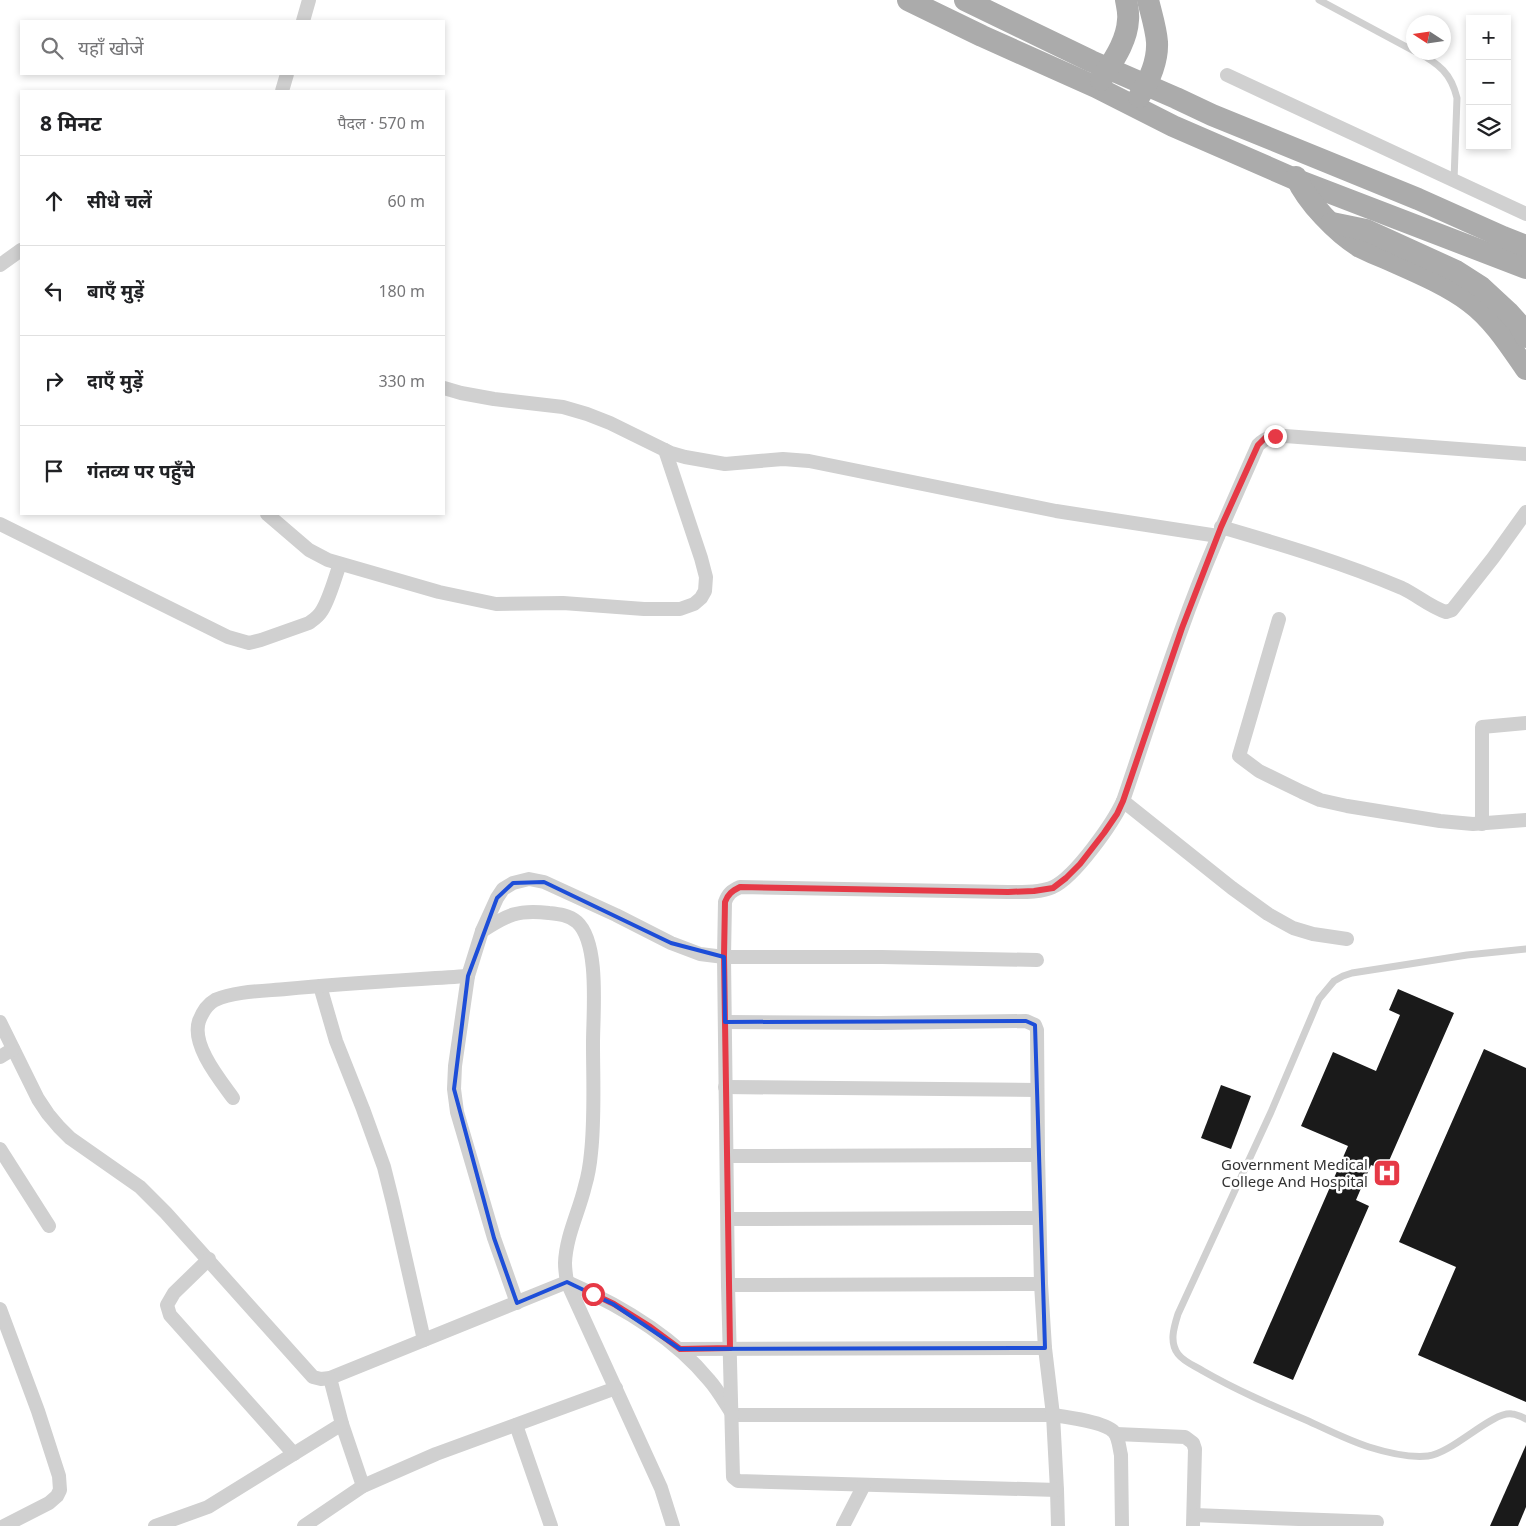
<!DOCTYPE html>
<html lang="hi">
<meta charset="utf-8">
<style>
body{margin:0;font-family:"Noto Sans","Noto Sans Devanagari",sans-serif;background:#f2f2f2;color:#202124}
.controls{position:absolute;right:15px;top:15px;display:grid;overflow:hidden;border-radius:0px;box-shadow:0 2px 8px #0003}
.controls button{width:45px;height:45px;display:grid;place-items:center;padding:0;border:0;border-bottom:1px solid #e0e0e0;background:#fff;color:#202124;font:25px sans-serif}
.compass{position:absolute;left:1406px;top:15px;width:45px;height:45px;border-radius:50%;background:#fff;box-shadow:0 2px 8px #0003;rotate:282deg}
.stop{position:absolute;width:15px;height:15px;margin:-11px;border:4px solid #e63946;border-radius:50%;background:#fff}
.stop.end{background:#e63946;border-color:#fff;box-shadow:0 1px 5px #0008}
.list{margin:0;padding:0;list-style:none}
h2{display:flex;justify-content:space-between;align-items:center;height:65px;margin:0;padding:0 20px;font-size:21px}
h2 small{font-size:16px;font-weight:400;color:#757577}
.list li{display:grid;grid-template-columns:32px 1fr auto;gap:15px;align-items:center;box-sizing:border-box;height:90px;padding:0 20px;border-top:1px solid #e0e0e0}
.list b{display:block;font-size:19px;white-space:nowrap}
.list em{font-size:16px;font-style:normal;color:#757577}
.icon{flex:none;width:28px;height:28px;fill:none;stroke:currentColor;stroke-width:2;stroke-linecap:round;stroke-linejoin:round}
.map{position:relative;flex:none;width:1526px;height:1526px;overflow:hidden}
.search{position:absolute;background:#fff;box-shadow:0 2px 8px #0003;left:20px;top:20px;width:425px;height:55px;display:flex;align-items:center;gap:12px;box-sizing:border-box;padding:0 18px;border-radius:0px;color:#757577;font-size:19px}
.panel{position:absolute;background:#fff;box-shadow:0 2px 8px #0003;left:20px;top:90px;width:425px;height:425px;border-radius:0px}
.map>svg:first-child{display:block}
.building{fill:#1a1a1a}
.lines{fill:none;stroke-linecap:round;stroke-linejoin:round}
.lane{stroke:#d0d0d0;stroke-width:7}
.street{stroke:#d0d0d0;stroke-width:14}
.primary{stroke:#ababab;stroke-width:22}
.route{stroke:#e63946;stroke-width:6}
.marked{fill:none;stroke:#1d4ed8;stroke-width:4;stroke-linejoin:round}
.labels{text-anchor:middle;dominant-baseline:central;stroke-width:5;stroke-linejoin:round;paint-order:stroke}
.poi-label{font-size:15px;fill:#333;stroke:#fff;text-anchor:end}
</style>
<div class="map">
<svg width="1526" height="1526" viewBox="0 0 1526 1526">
<rect width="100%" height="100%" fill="#fff"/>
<g class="building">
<polygon points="1398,989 1454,1013 1385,1170 1371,1165 1356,1200 1369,1206 1293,1380 1253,1363 1348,1146 1301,1126 1333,1052 1376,1071 1400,1015 1389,1010"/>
<polygon points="1484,1049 1526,1068 1526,1402 1418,1355 1456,1267 1399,1242"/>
<polygon points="1221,1085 1251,1096 1231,1149 1201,1138"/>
<polygon points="1526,1445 1526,1507 1518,1526 1490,1526"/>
</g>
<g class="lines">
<g class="lane">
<polyline points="1319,0 1414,51"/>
<path d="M1417,52C1439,64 1451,73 1457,98L1454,180"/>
<path d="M1526,949L1467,955L1352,973L1343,976L1334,981L1319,999L1271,1112L1178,1314C1174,1327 1169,1342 1178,1354C1184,1362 1195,1366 1203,1371C1236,1390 1271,1405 1306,1420C1326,1429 1347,1440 1369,1447C1388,1453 1408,1458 1428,1456C1453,1453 1492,1411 1512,1414C1516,1414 1522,1417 1526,1419"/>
</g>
<g class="street">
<polyline points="303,21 309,0"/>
<polyline points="1227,75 1526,214"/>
<polyline points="282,91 287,74"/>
<polyline points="0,265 21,250"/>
<polyline points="444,388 461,393 494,399 563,407 587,414 610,423 671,453 685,457 725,464 783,459 809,461 1056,511 1218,536"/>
<polyline points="267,514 309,550 328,560 439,592 496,604 563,603 644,609 680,609 694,604 701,598 705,591 706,577 701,558 665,450"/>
<path d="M0,524L228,637L249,643L261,640L309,623C313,620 318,617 321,612C329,601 335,577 340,564"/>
<path d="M1221,527C1283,545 1343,563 1402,588C1417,595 1430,607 1446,612L1452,610L1493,558L1526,512"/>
<polyline points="1279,619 1239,756 1259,771 1302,792 1320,800 1347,806 1440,821 1473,824 1526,820"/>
<polyline points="1123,801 1232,888 1268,914 1293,928 1313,934 1347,939"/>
<polyline points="1482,824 1482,727 1526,723"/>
<path d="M482,931C507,915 518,909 549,913C559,914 569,915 577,922C600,943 593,1013 593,1043C593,1079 595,1117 591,1153C590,1164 588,1176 585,1186C579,1212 566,1236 565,1263C565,1269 566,1276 567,1282L661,1488L673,1526"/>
<polyline points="320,986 336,1041 363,1109 384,1167 393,1203 424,1340"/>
<path d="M0,1022L38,1099L48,1114L59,1127L70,1138L140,1187L166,1213L313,1377L321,1379L330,1378L567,1282C620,1305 672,1335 709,1380C718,1390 725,1403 733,1415H1053C1067,1417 1105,1422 1114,1432C1119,1438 1119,1447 1121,1455L1122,1526"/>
<polyline points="725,1022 880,1023 1026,1021 1035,1025 1037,1030 1038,1155 1041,1284 1045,1348 1053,1415 1057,1490 1058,1526"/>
<polyline points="0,1057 13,1049"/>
<polyline points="725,1087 1037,1090"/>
<path d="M233,1098C220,1080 191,1045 199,1021C202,1013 208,1004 215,1000C235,991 265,991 286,989C347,983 408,980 468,976"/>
<polyline points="0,1149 49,1226"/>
<polyline points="727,1156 1038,1155"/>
<polyline points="728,1219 1039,1218"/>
<polyline points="209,1259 174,1293 167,1305 170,1315 294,1454"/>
<polyline points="728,1285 1041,1284"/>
<polyline points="517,1303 494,1238 457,1112 454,1089 455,1066 468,976 482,931 497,898 503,889 513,883 529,879 544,882 616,915 671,943 700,954 724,957 882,957 1037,960"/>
<polyline points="0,1309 38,1411 59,1476 60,1490 57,1496 49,1503 4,1526"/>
<polyline points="680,1349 1045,1348"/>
<polyline points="330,1378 342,1424 363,1486"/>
<polyline points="516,1425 551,1526"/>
<polyline points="1116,1434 1185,1437 1193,1443 1195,1449 1193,1526"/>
<path d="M1057,1490L738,1481L733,1477L728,1285L724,957L725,902C728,894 731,891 740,887L1008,892C1021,892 1041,893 1053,887C1075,877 1113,823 1123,801C1143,743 1161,685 1182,628C1204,566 1231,506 1258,445C1266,437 1273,436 1285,436L1526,454"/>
<polyline points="1194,1515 1377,1522"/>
<polyline points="155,1526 208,1507 342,1424"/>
<polyline points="304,1526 363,1486 436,1454 616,1388"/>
<polyline points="843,1526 864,1485"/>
</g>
<g class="primary">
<polyline points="908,0 982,36 1096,87 1173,126 1297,180 1526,268"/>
<polyline points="965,0 1091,61 1176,98 1212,115 1418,199 1503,237 1526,246"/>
<path d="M1101,80C1112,62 1127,42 1128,20C1129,13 1127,6 1126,0"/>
<path d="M1139,97C1149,81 1158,61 1157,42C1156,28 1151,13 1148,0"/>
<path d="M1296,177C1307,202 1337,233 1360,247C1368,251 1377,255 1385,258C1414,271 1444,283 1470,302C1493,319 1510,346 1526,369"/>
<polyline points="1332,223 1366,230 1456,271 1481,287 1508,312 1518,323 1526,337"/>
</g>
</g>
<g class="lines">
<path class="route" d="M593,1294L614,1304L649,1326L680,1349L730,1348L724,956L725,902C728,894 732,891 740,887L1008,892L1034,891L1053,888L1066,878L1080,864L1104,833L1117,814L1123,801L1182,628L1221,527L1258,445L1265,438L1275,436"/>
</g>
<path class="marked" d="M544,882L671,943L724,957L725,1022L1026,1021L1035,1025L1045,1348L680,1349L613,1304L567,1282L517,1303L494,1238L454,1089L468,976L497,898L513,883Z"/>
<defs>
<g id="hospital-square" transform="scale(1.4375)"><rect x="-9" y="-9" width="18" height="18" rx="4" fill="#e63946" stroke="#fff"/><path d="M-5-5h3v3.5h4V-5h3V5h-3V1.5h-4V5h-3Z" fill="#fff"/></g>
</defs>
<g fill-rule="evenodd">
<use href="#hospital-square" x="1387" y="1173"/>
</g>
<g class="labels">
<g class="poi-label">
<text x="1368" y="1164">Government Medical<tspan x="1368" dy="17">College And Hospital</tspan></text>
</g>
</g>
</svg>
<div class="controls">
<button>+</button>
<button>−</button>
<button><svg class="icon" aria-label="layers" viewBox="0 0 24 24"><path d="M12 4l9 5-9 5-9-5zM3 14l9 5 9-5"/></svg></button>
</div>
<svg class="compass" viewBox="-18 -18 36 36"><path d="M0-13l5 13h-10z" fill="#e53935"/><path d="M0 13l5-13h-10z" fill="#757577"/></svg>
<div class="stop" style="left:593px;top:1294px"></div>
<div class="stop end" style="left:1275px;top:436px"></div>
<div class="search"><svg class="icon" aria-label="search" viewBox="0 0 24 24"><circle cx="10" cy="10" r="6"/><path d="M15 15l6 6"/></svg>यहाँ खोजें</div>
<section class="panel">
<h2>8 मिनट<small>पैदल · 570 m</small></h2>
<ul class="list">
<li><svg class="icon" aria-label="ahead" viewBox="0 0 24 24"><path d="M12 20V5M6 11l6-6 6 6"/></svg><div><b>सीधे चलें</b></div><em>60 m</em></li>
<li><svg class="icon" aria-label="left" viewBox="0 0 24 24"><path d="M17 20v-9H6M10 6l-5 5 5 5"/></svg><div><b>बाएँ मुड़ें</b></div><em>180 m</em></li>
<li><svg class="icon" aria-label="right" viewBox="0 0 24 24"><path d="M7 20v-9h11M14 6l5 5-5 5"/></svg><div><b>दाएँ मुड़ें</b></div><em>330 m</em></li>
<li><svg class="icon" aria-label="arrive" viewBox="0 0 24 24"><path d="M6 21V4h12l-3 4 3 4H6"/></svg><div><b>गंतव्य पर पहुँचे</b></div></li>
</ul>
</section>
</div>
